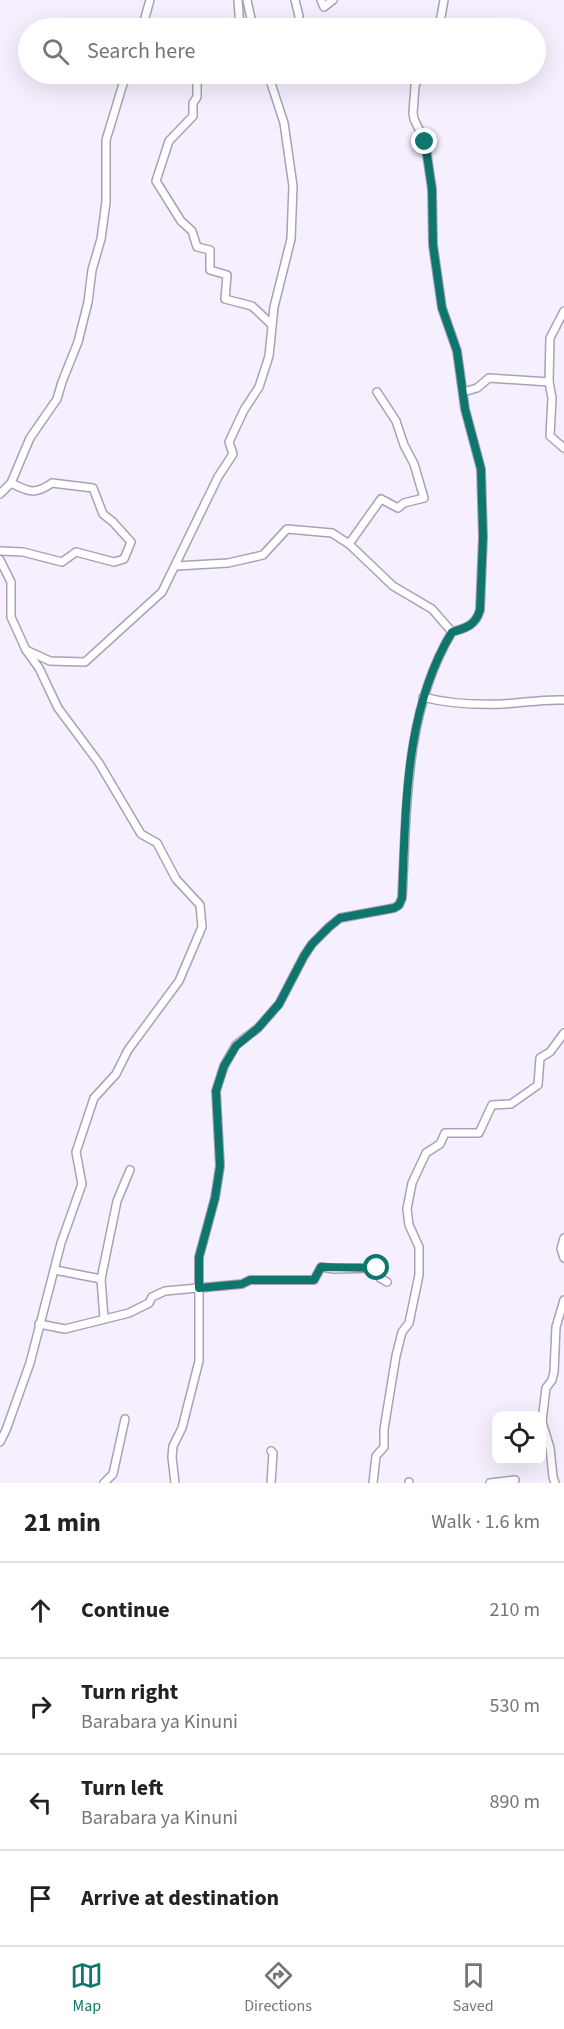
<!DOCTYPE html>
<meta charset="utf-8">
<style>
body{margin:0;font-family:"Source Sans 3",sans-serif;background:#f6f6f6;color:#222}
.controls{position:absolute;right:18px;bottom:18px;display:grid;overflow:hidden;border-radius:12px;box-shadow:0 6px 24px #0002}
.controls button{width:54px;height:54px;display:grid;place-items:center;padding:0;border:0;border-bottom:2px solid #e0e0e0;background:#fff;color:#222;font:30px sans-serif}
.stop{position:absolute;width:18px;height:18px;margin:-14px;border:4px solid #0f766e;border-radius:50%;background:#fff}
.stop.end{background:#0f766e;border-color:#fff;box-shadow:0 2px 6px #0008}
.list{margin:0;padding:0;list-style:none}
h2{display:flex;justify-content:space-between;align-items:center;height:78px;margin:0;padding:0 24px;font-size:26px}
h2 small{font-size:20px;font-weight:400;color:#767676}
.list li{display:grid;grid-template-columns:39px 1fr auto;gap:18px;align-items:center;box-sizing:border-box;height:96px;padding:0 24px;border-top:2px solid #e0e0e0}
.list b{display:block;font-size:22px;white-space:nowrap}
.list p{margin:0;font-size:20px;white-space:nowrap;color:#767676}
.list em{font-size:20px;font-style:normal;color:#767676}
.icon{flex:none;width:33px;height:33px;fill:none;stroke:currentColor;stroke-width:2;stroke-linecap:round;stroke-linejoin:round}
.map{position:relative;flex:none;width:564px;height:1483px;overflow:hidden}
.search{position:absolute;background:#fff;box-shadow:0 6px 24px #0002;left:18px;right:18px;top:18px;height:66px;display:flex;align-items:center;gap:15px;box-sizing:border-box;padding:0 21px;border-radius:33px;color:#767676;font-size:22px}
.sheet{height:462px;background:#fff}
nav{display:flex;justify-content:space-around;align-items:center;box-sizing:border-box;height:84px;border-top:2px solid #e0e0e0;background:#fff;font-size:16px;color:#767676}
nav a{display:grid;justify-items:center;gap:3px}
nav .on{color:#0f766e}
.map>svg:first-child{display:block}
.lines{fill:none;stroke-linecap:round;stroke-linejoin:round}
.minor-casing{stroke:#aaa0b8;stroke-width:10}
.minor{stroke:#fff;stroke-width:7}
.route{stroke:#0f766e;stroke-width:8}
</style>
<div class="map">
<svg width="564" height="1483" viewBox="0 0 564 1483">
<rect width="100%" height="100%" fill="#f5effe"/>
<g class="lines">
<g class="minor-casing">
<g id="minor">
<polyline points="238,0 240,28"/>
<polyline points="247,0 253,28"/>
<polyline points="321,0 324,7 333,0"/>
<polyline points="142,28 150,0"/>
<polyline points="291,28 298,24 299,16 295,0"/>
<polyline points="439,28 444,0"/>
<polyline points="197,74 197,97 193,103 193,116 169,141 156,181 181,221 192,231 197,247 210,250 210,270 227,275 225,299 252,306 271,324"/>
<polyline points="564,311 550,338 549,382 552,398 550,436 564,448"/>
<polyline points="463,392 477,388 489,378 549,382"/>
<polyline points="0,494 11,483 30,438 57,399 62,382 78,342 88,302 92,270 101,239 106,202 106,140 126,74"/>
<polyline points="349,544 381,499 398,508 404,503 424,498 414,464 404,445 396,421 377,392"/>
<path d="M0,551L23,552L62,562L76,552L114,562L124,559L131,542L113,522L103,514L93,488L52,483C35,495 29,492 11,483"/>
<polyline points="0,560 11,582 11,617 26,650 50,661 85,662 162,592 218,477 233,454 229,442 244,410 259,387 269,356 274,307 291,239 293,186 284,123 268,74"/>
<polyline points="176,566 228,563 263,555 287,529 332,533 349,544 393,586 432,609 452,632"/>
<path d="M423,697C449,704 476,705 503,704C523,703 543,699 564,700"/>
<polyline points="564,1238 561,1249 564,1258"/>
<polyline points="55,1270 101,1279"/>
<polyline points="104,1318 101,1279 117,1201 130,1170"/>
<polyline points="39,1324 65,1329 129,1313 149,1303 152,1297 165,1291 242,1284 250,1280 314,1280 321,1267 334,1269 377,1268 380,1269 380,1278 387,1282"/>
<polyline points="0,1442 6,1430 30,1363 61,1243 82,1184 76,1152 94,1098 116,1074 128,1050 179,981 202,927 200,905 176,879 157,843 141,834 99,763 58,708 39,668 26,650"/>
<polyline points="409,1482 409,1483"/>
<polyline points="104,1483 113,1474 125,1419"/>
<path d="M175,1483L172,1457L173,1446L182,1428L199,1361V1257L215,1198L220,1166L216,1091L224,1066L236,1045L258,1028L279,1004L304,956L312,944L329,927L340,918L394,908L399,905L402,898C407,809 404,712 452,632C466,628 476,625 480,610L483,537L481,469L465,409L457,351L442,308L433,245L432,189L425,142L414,119L413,113L415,86L420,74"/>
<polyline points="271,1483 273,1453 271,1451"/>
<polyline points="373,1483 376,1456 384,1447 384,1429 396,1356 402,1332 409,1323 419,1275 419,1247 409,1225 407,1209 412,1183 426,1153 440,1144 445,1133 479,1133 492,1105 511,1104 538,1085 540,1058 550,1052 564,1033"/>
<polyline points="490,1483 515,1480"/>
<polyline points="555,1483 553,1477 550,1448 542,1422 546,1388 552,1380 554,1372 556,1327 564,1300"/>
</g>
</g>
<use href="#minor" class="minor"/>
</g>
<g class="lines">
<path class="route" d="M377,1268L321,1267L314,1280H250L242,1284L199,1288V1257L215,1198L220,1166L216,1091L224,1066L236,1046L258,1028L279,1004L304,956L312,944L329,927L340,918L394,908L399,905L402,898C406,809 404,711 452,632C466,628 475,626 480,610L483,537L481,469L465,409L457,351L442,308L433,245L432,189L425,142"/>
</g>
</svg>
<div class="controls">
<button><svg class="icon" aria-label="locate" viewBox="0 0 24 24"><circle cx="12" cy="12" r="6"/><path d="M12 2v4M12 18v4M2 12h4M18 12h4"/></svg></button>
</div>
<div class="stop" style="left:377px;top:1268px"></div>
<div class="stop end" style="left:425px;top:142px"></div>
<div class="search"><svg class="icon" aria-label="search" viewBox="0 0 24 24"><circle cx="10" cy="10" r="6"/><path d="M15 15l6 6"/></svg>Search here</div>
</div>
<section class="sheet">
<h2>21 min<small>Walk · 1.6 km</small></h2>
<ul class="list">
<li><svg class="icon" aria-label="ahead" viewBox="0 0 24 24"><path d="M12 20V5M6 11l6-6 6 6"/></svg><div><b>Continue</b></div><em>210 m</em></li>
<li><svg class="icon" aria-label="right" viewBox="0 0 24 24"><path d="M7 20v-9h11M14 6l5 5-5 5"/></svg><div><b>Turn right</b><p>Barabara ya Kinuni</p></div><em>530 m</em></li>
<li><svg class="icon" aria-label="left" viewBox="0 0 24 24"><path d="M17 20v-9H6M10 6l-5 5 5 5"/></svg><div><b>Turn left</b><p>Barabara ya Kinuni</p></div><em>890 m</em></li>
<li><svg class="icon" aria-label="arrive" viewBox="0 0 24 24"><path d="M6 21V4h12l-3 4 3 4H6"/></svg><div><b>Arrive at destination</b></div></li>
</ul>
</section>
<nav>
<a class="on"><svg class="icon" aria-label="map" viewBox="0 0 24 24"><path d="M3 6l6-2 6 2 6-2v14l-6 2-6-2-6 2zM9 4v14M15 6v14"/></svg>Map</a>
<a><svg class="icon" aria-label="directions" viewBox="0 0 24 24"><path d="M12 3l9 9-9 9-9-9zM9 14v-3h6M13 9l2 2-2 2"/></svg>Directions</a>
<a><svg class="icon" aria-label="saved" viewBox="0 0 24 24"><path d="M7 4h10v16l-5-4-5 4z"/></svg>Saved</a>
</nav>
